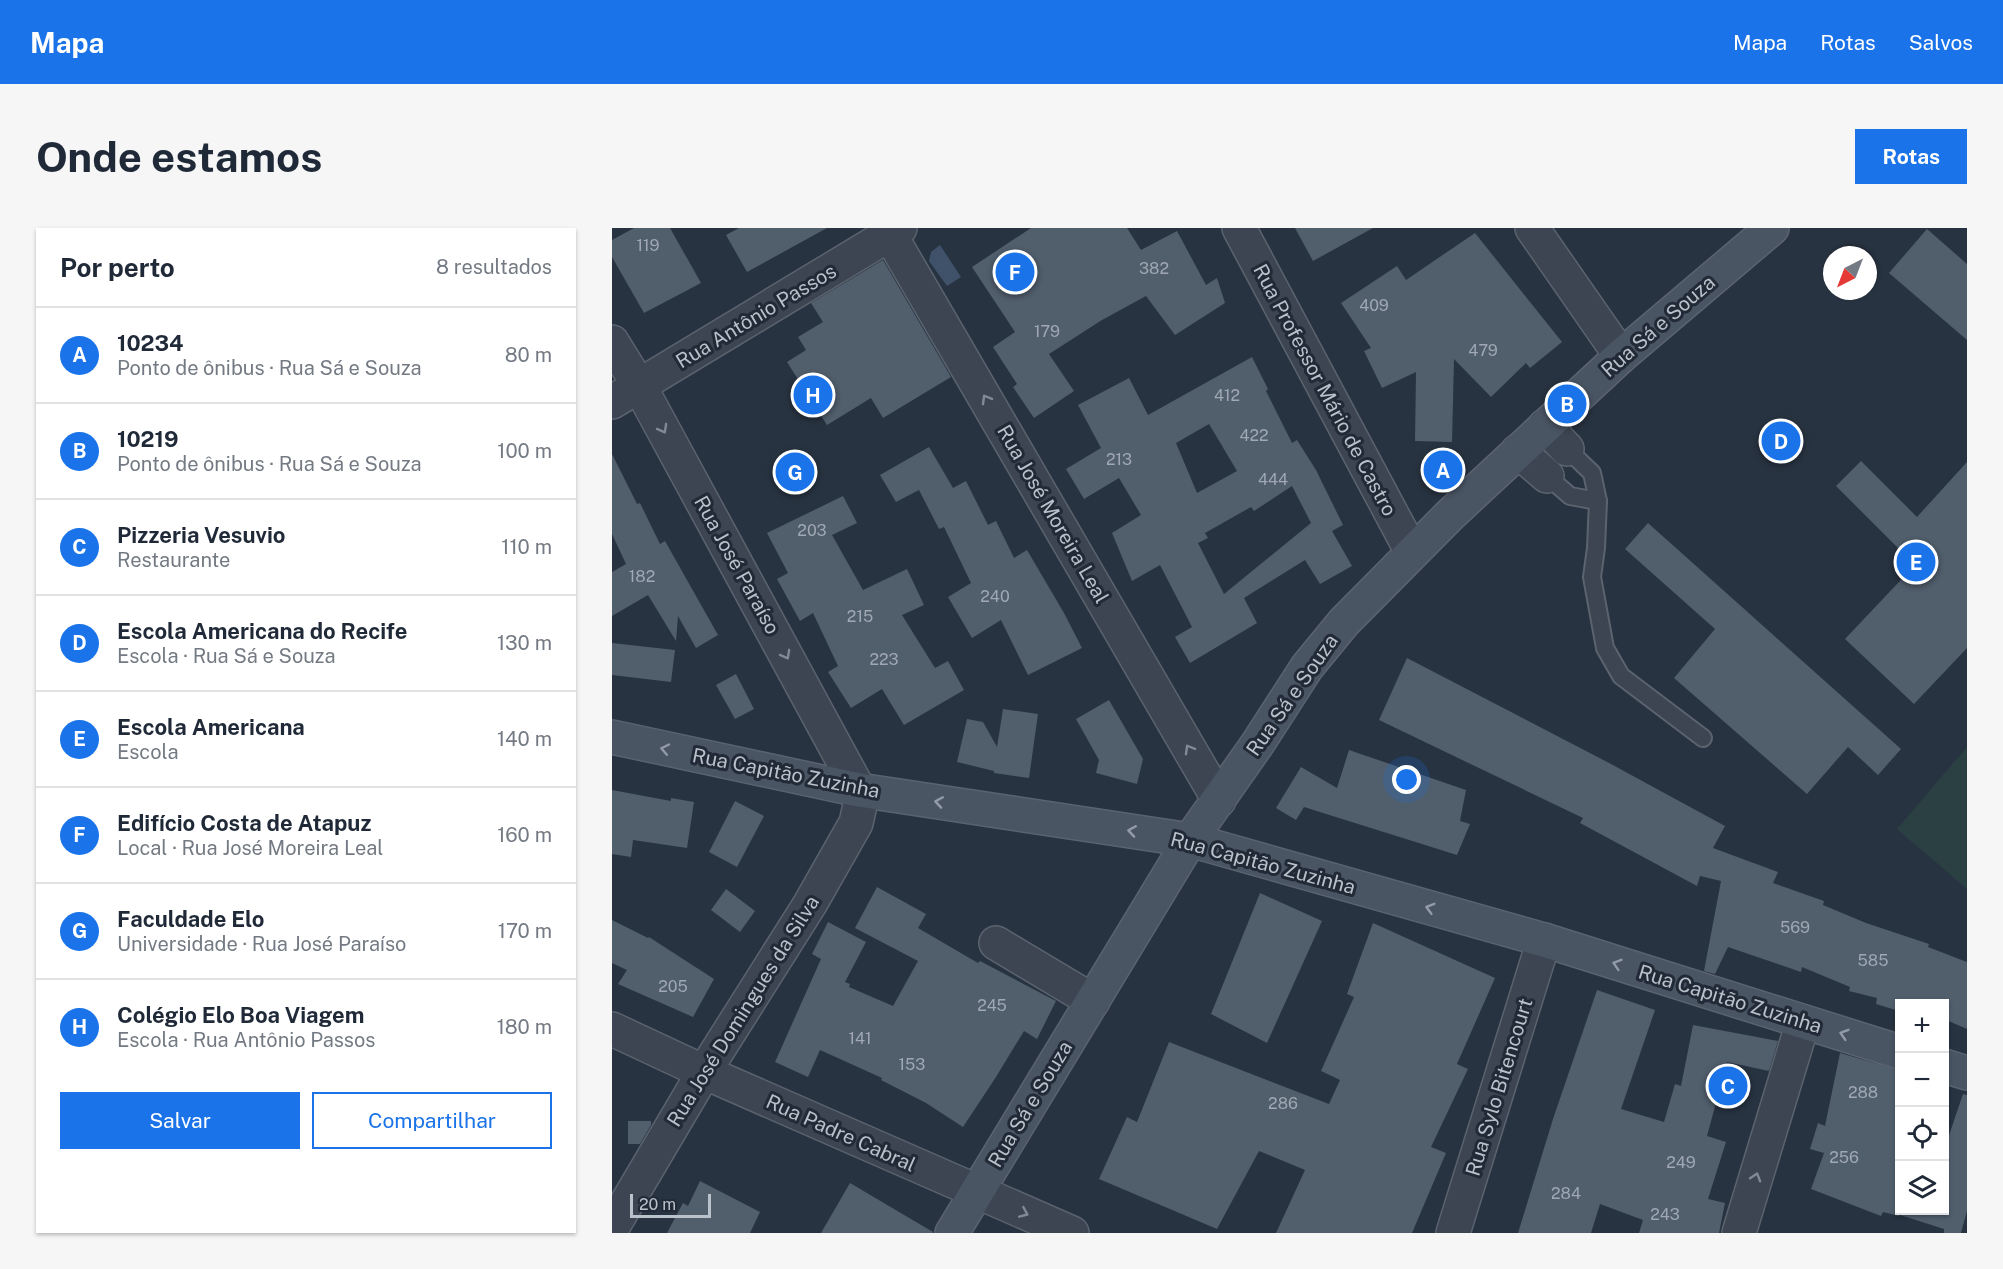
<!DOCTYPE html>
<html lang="pt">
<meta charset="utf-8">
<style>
body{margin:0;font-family:"Public Sans",sans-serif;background:#f6f6f7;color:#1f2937}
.controls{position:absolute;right:18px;bottom:18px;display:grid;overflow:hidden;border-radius:0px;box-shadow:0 2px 4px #0004}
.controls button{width:54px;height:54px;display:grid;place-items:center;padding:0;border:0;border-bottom:2px solid #e0e1e3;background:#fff;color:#1f2937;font:30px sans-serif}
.compass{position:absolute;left:1211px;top:18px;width:54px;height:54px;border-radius:50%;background:#fff;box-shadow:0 2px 4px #0004;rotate:222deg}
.scale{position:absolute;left:18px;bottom:15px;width:81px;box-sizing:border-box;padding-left:6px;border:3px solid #b9c1cb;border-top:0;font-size:16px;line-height:21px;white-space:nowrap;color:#b9c1cb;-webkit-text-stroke:4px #212a36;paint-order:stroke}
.you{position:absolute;left:795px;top:552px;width:21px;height:21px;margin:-15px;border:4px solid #fff;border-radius:50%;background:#1a73e8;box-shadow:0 0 0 9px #1a73e833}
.badge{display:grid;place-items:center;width:39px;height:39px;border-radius:50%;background:#1a73e8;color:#fff;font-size:20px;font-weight:700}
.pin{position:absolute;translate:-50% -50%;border:3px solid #fff;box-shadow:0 2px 6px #0006}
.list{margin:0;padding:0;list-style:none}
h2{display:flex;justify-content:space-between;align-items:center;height:78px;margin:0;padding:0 24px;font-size:26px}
h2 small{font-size:20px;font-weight:400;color:#747a83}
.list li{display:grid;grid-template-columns:39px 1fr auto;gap:18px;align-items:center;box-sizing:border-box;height:96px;padding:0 24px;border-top:2px solid #e0e1e3}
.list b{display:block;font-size:22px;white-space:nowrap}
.list p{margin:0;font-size:20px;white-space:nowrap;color:#747a83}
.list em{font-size:20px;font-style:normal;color:#747a83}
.actions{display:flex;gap:12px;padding:18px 24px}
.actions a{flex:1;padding:14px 0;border:2px solid #1a73e8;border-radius:0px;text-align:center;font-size:21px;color:#1a73e8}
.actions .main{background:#1a73e8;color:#fff}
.icon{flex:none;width:33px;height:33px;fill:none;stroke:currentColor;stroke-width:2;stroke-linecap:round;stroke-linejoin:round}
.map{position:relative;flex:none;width:1355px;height:1005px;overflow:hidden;border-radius:0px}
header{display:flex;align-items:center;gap:36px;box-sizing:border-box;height:84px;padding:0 30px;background:#1a73e8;color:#fff}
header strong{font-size:28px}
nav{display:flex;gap:33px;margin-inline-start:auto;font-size:21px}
.intro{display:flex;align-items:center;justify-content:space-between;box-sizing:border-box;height:144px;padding:0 36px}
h1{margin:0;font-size:42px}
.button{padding:15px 27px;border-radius:0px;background:#1a73e8;color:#fff;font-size:21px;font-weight:700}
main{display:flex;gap:36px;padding:0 36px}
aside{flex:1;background:#fff;border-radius:0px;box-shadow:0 2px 4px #0004}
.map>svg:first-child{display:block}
.green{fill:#2a4042}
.water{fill:#3f5269}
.building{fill:#515e6c;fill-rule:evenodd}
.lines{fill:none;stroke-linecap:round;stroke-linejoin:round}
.lane-casing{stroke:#5a636e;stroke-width:20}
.street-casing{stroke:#5a636e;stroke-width:36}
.secondary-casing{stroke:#5a636e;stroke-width:36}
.lane{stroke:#3c4551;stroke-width:16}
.street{stroke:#3c4551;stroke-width:33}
.secondary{stroke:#4a5564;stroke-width:33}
.oneway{stroke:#818994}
.oneway2{stroke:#929ba7}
.labels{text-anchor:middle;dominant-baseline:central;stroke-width:6;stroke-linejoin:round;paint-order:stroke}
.number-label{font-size:16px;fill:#9fa8b3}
.street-label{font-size:20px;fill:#b9c1cb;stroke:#212a36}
</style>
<header>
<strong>Mapa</strong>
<nav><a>Mapa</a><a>Rotas</a><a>Salvos</a></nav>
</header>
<div class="intro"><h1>Onde estamos</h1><a class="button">Rotas</a></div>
<main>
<aside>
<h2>Por perto<small>8 resultados</small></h2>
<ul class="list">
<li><span class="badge">A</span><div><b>10234</b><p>Ponto de ônibus · Rua Sá e Souza</p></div><em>80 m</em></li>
<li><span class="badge">B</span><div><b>10219</b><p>Ponto de ônibus · Rua Sá e Souza</p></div><em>100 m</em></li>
<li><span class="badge">C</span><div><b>Pizzeria Vesuvio</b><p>Restaurante</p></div><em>110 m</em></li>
<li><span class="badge">D</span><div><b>Escola Americana do Recife</b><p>Escola · Rua Sá e Souza</p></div><em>130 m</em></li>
<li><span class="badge">E</span><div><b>Escola Americana</b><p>Escola</p></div><em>140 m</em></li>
<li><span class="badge">F</span><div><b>Edifício Costa de Atapuz</b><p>Local · Rua José Moreira Leal</p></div><em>160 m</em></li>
<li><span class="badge">G</span><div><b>Faculdade Elo</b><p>Universidade · Rua José Paraíso</p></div><em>170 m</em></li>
<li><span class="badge">H</span><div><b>Colégio Elo Boa Viagem</b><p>Escola · Rua Antônio Passos</p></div><em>180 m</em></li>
</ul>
<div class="actions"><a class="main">Salvar</a><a>Compartilhar</a></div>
</aside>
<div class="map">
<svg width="1355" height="1005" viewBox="0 0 1355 1005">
<rect width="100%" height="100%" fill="#283341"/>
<polygon class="green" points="1355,519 1355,661 1285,601"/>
<polygon class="water" points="328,17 349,49 335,58 317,33 319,24"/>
<g class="building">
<polygon points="22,0 58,0 89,55 32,85 0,29 0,12"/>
<polygon points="127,0 215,0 135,44 114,7"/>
<polygon points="419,0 515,0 529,22 565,3 594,57 605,50 613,75 563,107 534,68 490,92 437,126 462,163 422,190 401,159 405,156 381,119 403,104 360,39"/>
<polygon points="683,0 761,0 701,33"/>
<polygon points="1315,1 1355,36 1355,112 1277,45"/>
<polygon points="863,5 950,114 918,140 914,135 879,169 842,131 840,214 803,213 804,144 770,160 752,123 759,120 729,75 785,38 794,52"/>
<polygon points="271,32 339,149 271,190 259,170 215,197 175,134 194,122 186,109 211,94 199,75"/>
<path d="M640,129L656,161L654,163L680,215L685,212L704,242L731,297L720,303L740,338L708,356L693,332L632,370L645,395L578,435L563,409L580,399L548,337L520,353L500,305L529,287L507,250L472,271L454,241L489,220L466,177L517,150L536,187ZM597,196L625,243L585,265L564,215ZM680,258L699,295L612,366L586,315L596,310L593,305L639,279L642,283Z"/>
<polygon points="317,219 341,260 354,253 376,297 384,293 402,330 415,322 452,385 470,420 416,447 389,392 360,410 336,369 359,355 332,299 327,301 307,262 284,274 268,247"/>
<polygon points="0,226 25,276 28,275 48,316 53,313 106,407 84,420 66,388 64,413 36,367 0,388 0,344 14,336 0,306"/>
<polygon points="1249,233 1305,289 1355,234 1355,420 1302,476 1233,411 1303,337 1224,258"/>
<polygon points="231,268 245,295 220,307 251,362 295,341 312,377 290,387 323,440 336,433 352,462 292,497 270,461 239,480 216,444 226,438 201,385 188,393 165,351 176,345 155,305"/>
<polygon points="1036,295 1289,521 1266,547 1236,519 1195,566 1062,450 1103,401 1013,321"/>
<polygon points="0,415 63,422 59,454 0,447"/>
<polygon points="795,430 999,536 1113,598 1101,620 1166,644 1161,655 1212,673 1211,677 1254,695 1317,716 1316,719 1355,734 1355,801 1332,791 1332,776 1287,776 1287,783 1264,776 1265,770 1237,763 1238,759 1190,739 1189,744 1116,719 1103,746 1092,743 1109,653 1088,648 1085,658 968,595 971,590 767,492"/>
<polygon points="124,446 142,481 123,491 104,457"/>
<polygon points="497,472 531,531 525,556 484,545 487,532 464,491"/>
<polygon points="391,481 426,486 417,550 382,545 382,543 345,534 355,491 371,494 385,519"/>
<polygon points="737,522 854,562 848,593 858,596 845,627 692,579 684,592 664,580 689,539 725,560"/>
<polygon points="0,562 59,573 59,570 82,574 75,620 21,612 19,629 0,626"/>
<polygon points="123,573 152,588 125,639 97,624"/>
<polygon points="265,659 314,686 306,700 366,735 368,733 444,773 425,811 412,803 384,849 351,899 314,875 269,852 270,850 208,822 196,849 163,834 209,731 200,726 216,694 254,714 233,754 238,756 237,759 281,778 306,733 243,700"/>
<polygon points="114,661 143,683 128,704 99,682"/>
<polygon points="648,665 710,693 655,815 599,786"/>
<polygon points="0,692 36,710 37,709 102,751 81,789 6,756 15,742 0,735"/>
<polygon points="761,695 883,750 845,836 856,841 819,919 834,925 800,1005 664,1005 693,942 647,923 605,1001 487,951 515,889 525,894 557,814 717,876 728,852 709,843 742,769 735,766"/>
<polygon points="985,762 1043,782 1009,881 1052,894 1063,856 1069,858 1081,797 1166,813 1157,843 1115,834 1095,908 1114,914 1096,971 1113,975 1107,1005 1027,1005 1031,992 988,976 979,1005 906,1005 941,891"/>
<polygon points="1228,825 1287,842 1287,988 1271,984 1269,988 1199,961 1212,925 1198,921 1206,895 1213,898"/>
<polygon points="1351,866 1355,867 1355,983 1349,1005 1332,1005 1332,1001 1288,987 1288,982 1332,982 1332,922"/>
<polygon points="16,893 39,893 39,897 28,916 16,916"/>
<polygon points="88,953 148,984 138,1005 55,1005 71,975 76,978"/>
<polygon points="238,955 321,1004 321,1005 209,1005"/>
</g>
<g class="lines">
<g class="lane-casing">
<g id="lane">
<polyline points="955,221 980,245 986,273 984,320 980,349 993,420 1009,448 1091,510"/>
<polyline points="935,248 958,268 986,273"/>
</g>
</g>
<g class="street-casing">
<g id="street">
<polyline points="274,0 607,572"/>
<polyline points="627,0 800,324"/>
<polyline points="920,0 1009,128"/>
<polyline points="0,114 28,159 247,562 248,577 244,595 198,676 92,844 0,1000"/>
<polyline points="0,174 288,0"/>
<polyline points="933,198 955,221"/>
<polyline points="906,223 935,248"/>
<polyline points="384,715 481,773"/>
<polyline points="0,801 92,844 460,1005"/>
<polyline points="841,1005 932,712"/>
<polyline points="1127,1005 1191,794"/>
</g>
</g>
<g class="secondary-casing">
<g id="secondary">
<polyline points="0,509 247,562 578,612 932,712 1288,824"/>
<polyline points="1332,838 1355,845"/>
<polyline points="340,1005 578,612 646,515 695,439 732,394 838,287 1009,128 1160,0"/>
</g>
</g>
<use href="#lane" class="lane"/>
<use href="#street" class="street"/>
<use href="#secondary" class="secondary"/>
</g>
<defs><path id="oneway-chevron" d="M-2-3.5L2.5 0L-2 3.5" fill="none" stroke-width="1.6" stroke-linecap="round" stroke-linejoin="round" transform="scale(1.5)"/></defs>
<g class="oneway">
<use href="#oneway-chevron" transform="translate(374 171) rotate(-120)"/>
<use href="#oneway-chevron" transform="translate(51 201) rotate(61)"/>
<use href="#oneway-chevron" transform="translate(174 427) rotate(61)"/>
<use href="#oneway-chevron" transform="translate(577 521) rotate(-120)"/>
<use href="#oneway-chevron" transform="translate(1144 949) rotate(-73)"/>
<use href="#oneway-chevron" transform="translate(412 985) rotate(23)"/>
</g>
<g class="oneway2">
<use href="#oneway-chevron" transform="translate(53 521) rotate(-168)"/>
<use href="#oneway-chevron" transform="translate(327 574) rotate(-171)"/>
<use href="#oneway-chevron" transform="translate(520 603) rotate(-171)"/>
<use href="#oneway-chevron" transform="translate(818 680) rotate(-164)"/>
<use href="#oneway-chevron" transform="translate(1005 736) rotate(-163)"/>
<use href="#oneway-chevron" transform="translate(1232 806) rotate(-163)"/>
</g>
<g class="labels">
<g class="number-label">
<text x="36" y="17">119</text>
<text x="542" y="40">382</text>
<text x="762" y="77">409</text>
<text x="435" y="103">179</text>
<text x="871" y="122">479</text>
<text x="615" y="167">412</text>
<text x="642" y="207">422</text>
<text x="507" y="231">213</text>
<text x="661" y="251">444</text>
<text x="200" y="302">203</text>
<text x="30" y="348">182</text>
<text x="383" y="368">240</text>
<text x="248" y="388">215</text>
<text x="272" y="431">223</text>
<text x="1183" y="699">569</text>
<text x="1261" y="732">585</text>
<text x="61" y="758">205</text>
<text x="380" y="777">245</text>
<text x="248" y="810">141</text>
<text x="300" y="836">153</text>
<text x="1251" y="864">288</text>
<text x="671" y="875">286</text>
<text x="1232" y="929">256</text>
<text x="1069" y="934">249</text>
<text x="954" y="965">284</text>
<text x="1053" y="986">243</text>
</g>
<g class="street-label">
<text transform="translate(144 88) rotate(-31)">Rua Antônio Passos</text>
<text transform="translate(1046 98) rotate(-41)">Rua Sá e Souza</text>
<text transform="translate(713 162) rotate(62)">Rua Professor Mário de Castro</text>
<text transform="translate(441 286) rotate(60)">Rua José Moreira Leal</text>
<text transform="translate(125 337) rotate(61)">Rua José Paraíso</text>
<text transform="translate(680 467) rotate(-55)">Rua Sá e Souza</text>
<text transform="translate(174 545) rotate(11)">Rua Capitão Zuzinha</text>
<text transform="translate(651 635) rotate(15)">Rua Capitão Zuzinha</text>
<text transform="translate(1118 771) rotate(17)">Rua Capitão Zuzinha</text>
<text transform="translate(131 783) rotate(-58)">Rua José Domingues da Silva</text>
<text transform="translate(887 859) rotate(-73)">Rua Sylo Bitencourt</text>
<text transform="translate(418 876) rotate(-59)">Rua Sá e Souza</text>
<text transform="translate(229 905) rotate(24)">Rua Padre Cabral</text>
</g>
</g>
</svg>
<div class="controls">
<button>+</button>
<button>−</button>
<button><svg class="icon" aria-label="locate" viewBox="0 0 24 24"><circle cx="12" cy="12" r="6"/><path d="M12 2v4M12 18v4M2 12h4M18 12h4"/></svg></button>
<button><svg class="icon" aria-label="layers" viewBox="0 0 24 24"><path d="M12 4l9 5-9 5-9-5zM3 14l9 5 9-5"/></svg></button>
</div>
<svg class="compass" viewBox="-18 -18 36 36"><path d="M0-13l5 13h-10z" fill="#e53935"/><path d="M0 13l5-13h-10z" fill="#747a83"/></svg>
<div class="scale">20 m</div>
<div class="you"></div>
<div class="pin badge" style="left:831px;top:242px">A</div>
<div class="pin badge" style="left:955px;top:176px">B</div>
<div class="pin badge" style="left:1116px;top:858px">C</div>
<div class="pin badge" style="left:1169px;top:213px">D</div>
<div class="pin badge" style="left:1304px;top:334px">E</div>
<div class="pin badge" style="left:403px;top:44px">F</div>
<div class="pin badge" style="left:183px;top:244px">G</div>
<div class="pin badge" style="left:201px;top:167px">H</div>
</div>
</main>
